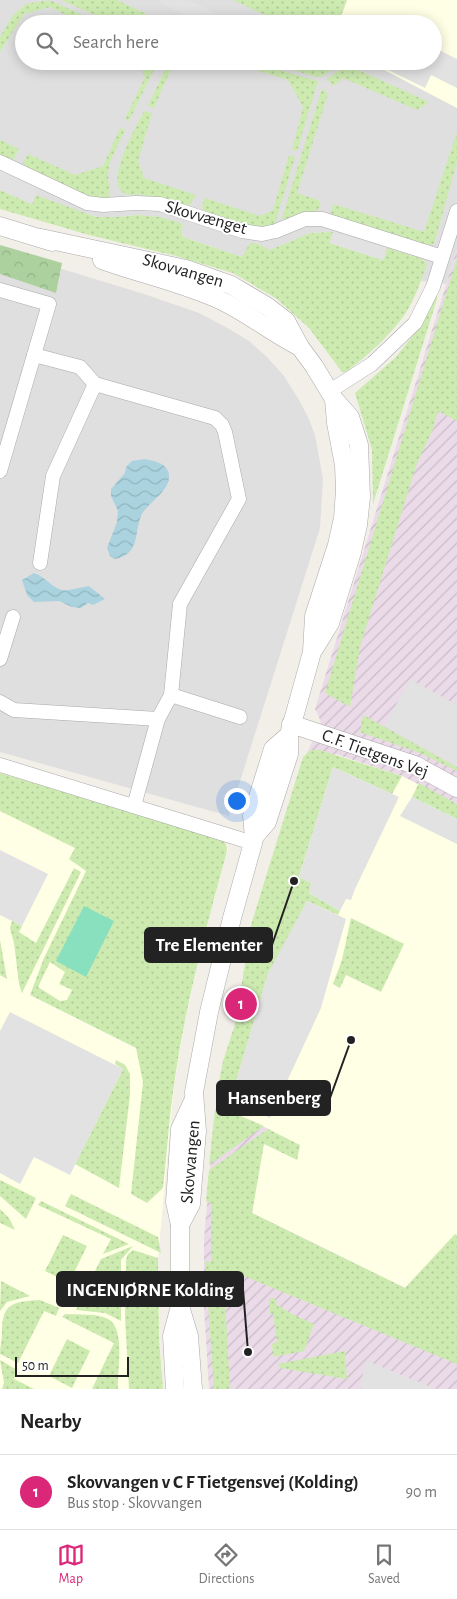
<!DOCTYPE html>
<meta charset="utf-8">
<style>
body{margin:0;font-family:"Alegreya Sans",sans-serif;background:#f2f2f2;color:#222}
.scale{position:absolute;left:15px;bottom:12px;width:114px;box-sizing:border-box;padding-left:5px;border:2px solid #222;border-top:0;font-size:14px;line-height:18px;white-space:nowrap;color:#222;-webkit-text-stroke:4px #fff;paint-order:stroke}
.you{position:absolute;left:236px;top:800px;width:18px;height:18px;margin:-12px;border:4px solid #fff;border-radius:50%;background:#1a73e8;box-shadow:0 0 0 8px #1a73e833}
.badge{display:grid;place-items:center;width:32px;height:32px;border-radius:50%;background:#db2777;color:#fff;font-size:16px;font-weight:700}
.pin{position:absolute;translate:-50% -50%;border:2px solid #fff;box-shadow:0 1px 5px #0006}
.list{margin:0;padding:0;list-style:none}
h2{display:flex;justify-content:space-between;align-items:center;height:65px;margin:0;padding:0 20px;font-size:21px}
h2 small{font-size:16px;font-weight:400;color:#767676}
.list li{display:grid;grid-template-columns:32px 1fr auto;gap:15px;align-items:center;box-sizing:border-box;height:75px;padding:0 20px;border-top:1px solid #e0e0e0}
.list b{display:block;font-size:19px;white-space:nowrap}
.list p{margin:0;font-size:16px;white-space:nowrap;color:#767676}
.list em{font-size:16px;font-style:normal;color:#767676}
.icon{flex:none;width:28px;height:28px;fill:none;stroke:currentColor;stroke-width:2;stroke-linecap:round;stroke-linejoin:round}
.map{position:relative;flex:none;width:457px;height:1389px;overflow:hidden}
.search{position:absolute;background:#fff;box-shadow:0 2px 12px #0003;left:15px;right:15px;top:15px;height:55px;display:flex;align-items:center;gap:12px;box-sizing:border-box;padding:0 18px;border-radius:28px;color:#767676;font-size:19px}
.sheet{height:140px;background:#fff}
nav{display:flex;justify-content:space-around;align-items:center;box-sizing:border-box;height:70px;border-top:1px solid #e0e0e0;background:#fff;font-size:14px;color:#767676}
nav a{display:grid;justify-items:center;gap:2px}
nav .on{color:#db2777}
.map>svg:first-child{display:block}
.residential{fill:#e0dfdf;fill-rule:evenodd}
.industrial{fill:url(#industrial-furrows)}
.education{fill:#ffffe5}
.grass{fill:url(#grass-dots);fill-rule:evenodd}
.forest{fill:url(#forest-crowns)}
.pitch{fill:#88e0be}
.parking{fill:#e2e2e2}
.water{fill:url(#water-waves)}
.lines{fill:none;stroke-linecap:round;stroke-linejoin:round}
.minor-casing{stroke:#a9a9a9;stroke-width:15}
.tertiary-casing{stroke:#a9a9a9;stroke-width:19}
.minor{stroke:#fff;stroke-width:14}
.tertiary{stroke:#fff;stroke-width:18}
.labels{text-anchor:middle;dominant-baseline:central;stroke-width:4;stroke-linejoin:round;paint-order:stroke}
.street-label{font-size:18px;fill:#222;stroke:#fff}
.leader{fill:none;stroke:#222;stroke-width:2}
.callout-dot{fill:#222;stroke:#fff;stroke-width:2}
.callout{fill:#222;stroke:#222;stroke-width:2}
.callout-label{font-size:19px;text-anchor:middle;font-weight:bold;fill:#fff}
</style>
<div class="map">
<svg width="457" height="1389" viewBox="0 0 457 1389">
<defs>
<pattern id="industrial-furrows" width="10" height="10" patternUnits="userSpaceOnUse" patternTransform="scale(1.25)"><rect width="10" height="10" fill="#ebdbe8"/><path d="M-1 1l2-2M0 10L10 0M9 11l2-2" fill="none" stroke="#c9bcc7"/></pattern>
<pattern id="grass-dots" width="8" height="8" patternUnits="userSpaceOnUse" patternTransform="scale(1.25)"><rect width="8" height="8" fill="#cdebb0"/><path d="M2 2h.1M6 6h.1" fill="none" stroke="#b0c997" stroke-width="1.8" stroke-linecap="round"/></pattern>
<pattern id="forest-crowns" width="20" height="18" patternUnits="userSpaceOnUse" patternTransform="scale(1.25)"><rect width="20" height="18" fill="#add19e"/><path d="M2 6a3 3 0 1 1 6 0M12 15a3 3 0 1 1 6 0" fill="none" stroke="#95b388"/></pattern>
<pattern id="water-waves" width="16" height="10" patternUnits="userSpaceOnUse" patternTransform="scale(1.25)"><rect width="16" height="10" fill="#aad3df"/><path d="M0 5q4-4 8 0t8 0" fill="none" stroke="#92b5bf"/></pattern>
</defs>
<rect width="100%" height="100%" fill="#f2efe9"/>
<g class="residential">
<path d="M0,0H457V249L446,284L415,280L333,232L310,233L270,251L258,244L242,257L183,237L181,231L183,224L138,215L118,217H96L0,190ZM24,24H433V61H24Z"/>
<polygon points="0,250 144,294 199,313 224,326 249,341 267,357 284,376 299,400 308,417 315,435 323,479 320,528 229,816 0,752"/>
</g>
<polygon class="industrial" points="457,249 457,1389 209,1389 204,1308 204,1239 213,1138 218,1101 306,755 321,722 315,709"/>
<g class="education">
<polygon points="347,0 457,0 457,108 367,61 433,61 433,24 338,24"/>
<polygon points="335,754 402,776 457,804 457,1235 455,1235 405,1288 252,1213 262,1146 271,1130 225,1109 266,971"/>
<polygon points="0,773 226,844 228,848 200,950 184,1027 174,1086 158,1258 159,1338 163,1389 0,1389"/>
</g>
<g class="grass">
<polygon points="61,0 117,0 167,24 115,24"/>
<polygon points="233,0 347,0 338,24 284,24"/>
<polygon points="43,1 52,1 94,20 92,24 85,24 50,7 24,14 0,52 0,37 13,15 26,4"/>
<polygon points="139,61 158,61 129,121 125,119 145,77"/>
<polygon points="169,61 191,61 171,69 154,108 148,106"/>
<polygon points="247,61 318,81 297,151 292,150 303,107 288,80 246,67"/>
<polygon points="264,61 340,61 343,62 321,77 316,77"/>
<polygon points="347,65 429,102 417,110 343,78 334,86 327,79"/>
<path d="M322,88L328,94L297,193L318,200L321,205C315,217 296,218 284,221L282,218Z"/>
<path d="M144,111L152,113L138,161L144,178L196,195L191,203L188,206C173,202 158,197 143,195C138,194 128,196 124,193C104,181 137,126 144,111Z"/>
<polygon points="120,128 125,130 110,162 108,175 110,199 92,199 26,167 23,163 28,154 75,175 103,166"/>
<polygon points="457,132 457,162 434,244 425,247 330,217 333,204 424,232"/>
<polygon points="0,140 19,149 13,160 0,156"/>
<polygon points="289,155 295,157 274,227 261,229 204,211 202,206 205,198 260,216 273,210"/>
<path d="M0,190L32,204L36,195L96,217H118L138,215L160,217L183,224L181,231L183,237L242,257L250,243L258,244L270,250L310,233L333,232L330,243L383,260L387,248L422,259L427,264C421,281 415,299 405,314C389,337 367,356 346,372H342L309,328L277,299L233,273L176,256L89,235L0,209Z"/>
<polygon points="457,258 457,421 438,411 433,429 416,466 360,647 350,707 325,693"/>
<polygon points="436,291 437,299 373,504 372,450 355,393 396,357 418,329"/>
<polygon points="363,715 457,767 457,771 420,753 360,732"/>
<polygon points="311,750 320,750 402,776 392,794 333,767 299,877 312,883 309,893 340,911 338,915 307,901 266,981 231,1099 217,1092 223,1061 236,1021 251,925 303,757"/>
<path d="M0,773L219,839C227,842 228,847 226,855C205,931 185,1007 174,1085C169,1119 167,1154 163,1188L147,1203L131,1194L143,1082L136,1048L30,995L44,958L86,871L69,859L75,848L0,811ZM50,962L65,972L59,984L72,990L67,1000L60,1001L38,987Z"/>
<polygon points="419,783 457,804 457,819 412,797"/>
<polygon points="74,868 81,872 22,993 19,984 14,943 10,928 12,921 22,926 19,932 36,943"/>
<polygon points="351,918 404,944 381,992 346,975 340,988 333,984 342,960"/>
<polygon points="0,939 0,940 7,979 0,975"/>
<polygon points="116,1060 125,1065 130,1074 130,1095 119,1188 75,1164 123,1069 115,1064"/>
<polygon points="215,1109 224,1109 264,1126 209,1165"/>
<polygon points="268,1129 300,1145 297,1160 264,1144 252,1213 405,1288 455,1234 457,1235 457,1364 234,1272 225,1299 230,1389 214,1389 205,1261 211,1262 211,1203 206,1201 209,1170"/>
<polygon points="0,1180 36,1198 26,1219 0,1196"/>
<polygon points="71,1194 158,1237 161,1253 65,1206"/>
<polygon points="41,1201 129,1244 103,1254 111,1239 38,1205"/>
<polygon points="0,1209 9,1218 15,1230 0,1223"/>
<polygon points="63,1235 87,1246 69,1283 45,1271"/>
<polygon points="133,1246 121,1260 121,1321 105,1313 76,1310 101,1259"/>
<polygon points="133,1250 158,1258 159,1338 163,1389 129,1389 125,1318 126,1260 128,1254"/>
<polygon points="1,1281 30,1296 7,1302 0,1311"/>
<polygon points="275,1298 277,1305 292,1314 314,1324 304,1351 273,1357 272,1344 277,1342 273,1314 270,1314 269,1299"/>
<path d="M40,1300L59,1308L56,1316L44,1311L18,1363L0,1354C0,1347 2,1341 2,1334C2,1303 11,1302 40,1300Z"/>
<path d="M65,1314C78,1315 96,1313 108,1319C126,1328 117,1372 118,1389H92L114,1343L62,1317Z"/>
<polygon points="67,1339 90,1351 72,1388 49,1376"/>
<polygon points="345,1351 347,1379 280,1368 278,1364"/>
<polygon points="0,1360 17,1370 14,1379 34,1389 2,1389 4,1383"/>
</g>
<polygon class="forest" points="0,245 62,263 56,293 0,274"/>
<polygon class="pitch" points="84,906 114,921 86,977 56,961"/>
<g class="parking">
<polygon points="161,0 188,0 237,23 203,24 160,3"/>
<polygon points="433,47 457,59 457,88 431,75 425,88 372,62 433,61"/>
<polygon points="0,170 39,188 32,204 0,190"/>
<polygon points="333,232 387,248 385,256 383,260 330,243"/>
<polygon points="410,679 457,705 457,767 384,726"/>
<polygon points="333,767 399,797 355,889 351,900 346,899 340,911 309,893 311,883 299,877"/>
<polygon points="412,797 457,819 457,844 400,816"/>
<polygon points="0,850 48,874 22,926 0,915"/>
<polygon points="307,901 346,919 321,1008 270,1118 231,1099 268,973"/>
<polygon points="10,1012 123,1069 70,1175 34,1157 20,1184 0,1173 0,1031"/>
<polygon points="367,1361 436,1389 361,1389 360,1383"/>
</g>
<g class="water">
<path d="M145,459C153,461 164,462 168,471C175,489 146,503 141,516C134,534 140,554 115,559L110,556L107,548L117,522L118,511L111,496V489L125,473L126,467L132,461Z"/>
<path d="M34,573C47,577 55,593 69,590C76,589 82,587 89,586L105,599L93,605L88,603L81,608L72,607L59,601L34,602L27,595L22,580Z"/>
</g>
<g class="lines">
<g class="minor-casing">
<g id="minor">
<polyline points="0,162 87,203 103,205 136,203 160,204 242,231 262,234 276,231 305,219 322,219 442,257"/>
<polyline points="0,290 49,304 0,471"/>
<polyline points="34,355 80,367 95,384 215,418 222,425 225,432 239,499 180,604 171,695 158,719 134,806"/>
<polyline points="330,391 372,364 415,323 433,287 457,211"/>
<polyline points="40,563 53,476 95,384"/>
<polyline points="0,659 13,617"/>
<polyline points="171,695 240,717"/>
<polyline points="0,702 14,710 158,719"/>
<polyline points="0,765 253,843"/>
</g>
</g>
<g class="tertiary-casing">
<g id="tertiary">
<polyline points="0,226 52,242"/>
<polyline points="41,238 186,269 231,285 268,307 286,321 300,347 314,366 334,399 350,417 359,445 361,497 358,525 352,552 330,623 314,649"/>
<path d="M102,260C141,274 182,283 220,300C248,313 272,333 300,347"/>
<polyline points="291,724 415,765 457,788"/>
<polyline points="254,837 252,816 273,749 289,735"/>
<polyline points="180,1225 191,1204 197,1131 194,1092 209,1012 232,918 253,843 254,837 267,822 289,754 289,735 312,652 314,616 337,545 343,518 345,490 344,465 336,423 334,399"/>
<polyline points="180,1306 189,1336 193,1389"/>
<polyline points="175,1389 172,1336 180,1306 180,1225 175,1202 180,1129 194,1099"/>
</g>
</g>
<use href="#minor" class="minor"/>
<use href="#tertiary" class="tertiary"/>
</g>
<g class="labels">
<g class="street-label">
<text transform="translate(206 218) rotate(16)">Skovvænget</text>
<text transform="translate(183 271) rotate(16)">Skovvangen</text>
<text transform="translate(375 754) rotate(20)">C.F. Tietgens Vej</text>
<text transform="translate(191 1162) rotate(-85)">Skovvangen</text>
</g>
</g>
<path class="leader" d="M294 881L272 945M351 1040L330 1098M248 1352L243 1289"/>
<g class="callout-dot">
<circle cx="294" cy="881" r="5"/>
<circle cx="351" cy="1040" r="5"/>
<circle cx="248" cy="1352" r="5"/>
</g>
<g class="callout">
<rect x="145" y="928" width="127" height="34" rx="5"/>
<rect x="217" y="1081" width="113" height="34" rx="5"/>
<rect x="57" y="1272" width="186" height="34" rx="5"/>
</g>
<g class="callout-label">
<text x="209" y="951">Tre Elementer</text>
<text x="274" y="1104">Hansenberg</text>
<text x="150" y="1296">INGENIØRNE Kolding</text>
</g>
</svg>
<div class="scale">50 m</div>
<div class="you"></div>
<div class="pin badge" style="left:241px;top:1004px">1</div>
<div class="search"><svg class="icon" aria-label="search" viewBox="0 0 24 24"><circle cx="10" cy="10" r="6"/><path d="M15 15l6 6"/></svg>Search here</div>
</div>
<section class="sheet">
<h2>Nearby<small></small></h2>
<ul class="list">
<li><span class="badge">1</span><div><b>Skovvangen v C F Tietgensvej (Kolding)</b><p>Bus stop · Skovvangen</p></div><em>90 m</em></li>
</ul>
</section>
<nav>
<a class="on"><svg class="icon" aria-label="map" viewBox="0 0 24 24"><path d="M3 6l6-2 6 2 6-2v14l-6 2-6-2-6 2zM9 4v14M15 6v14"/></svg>Map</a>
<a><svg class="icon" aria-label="directions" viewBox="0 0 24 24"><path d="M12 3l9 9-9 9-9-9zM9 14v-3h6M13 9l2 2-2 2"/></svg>Directions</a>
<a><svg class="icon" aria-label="saved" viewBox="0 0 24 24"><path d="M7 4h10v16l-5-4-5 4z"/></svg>Saved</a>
</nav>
